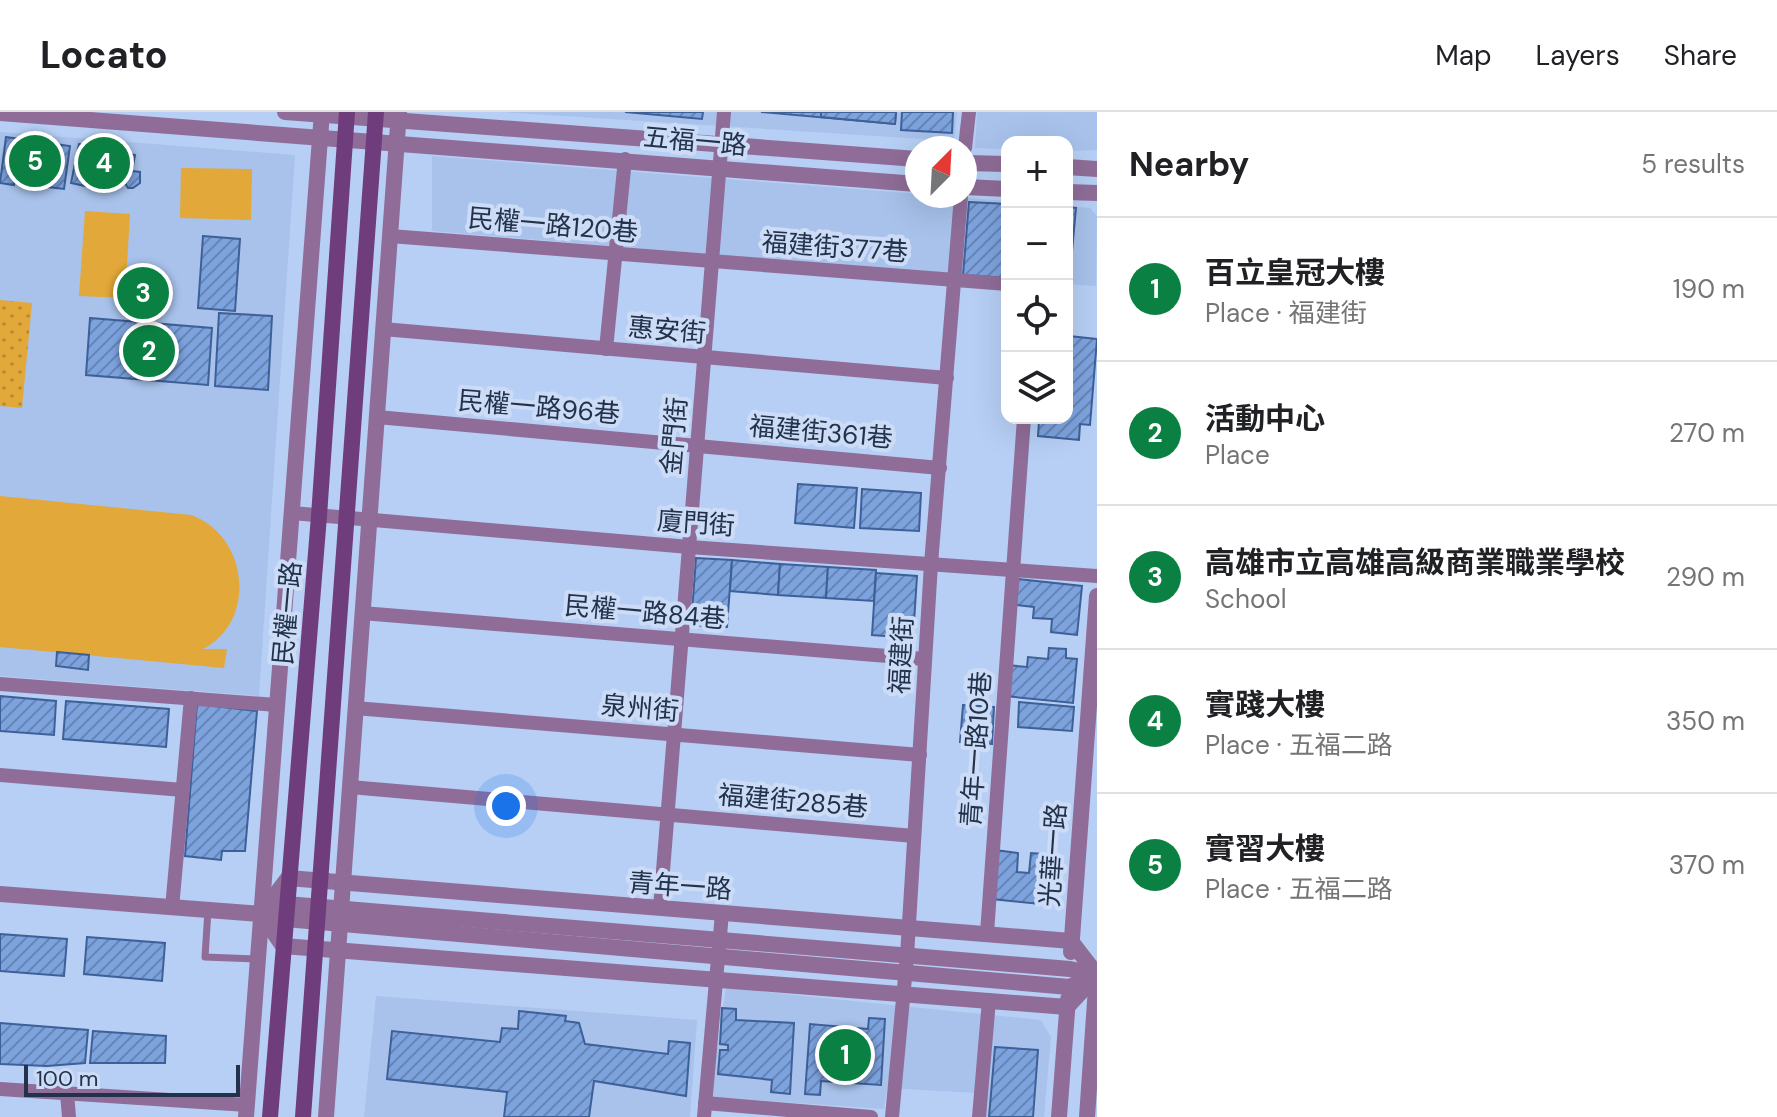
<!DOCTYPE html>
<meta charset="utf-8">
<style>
body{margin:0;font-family:"DM Sans","Noto Sans TC",sans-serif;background:#f6f6f6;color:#202124}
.controls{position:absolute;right:24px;top:24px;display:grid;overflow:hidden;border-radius:16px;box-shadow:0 8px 32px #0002}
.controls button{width:72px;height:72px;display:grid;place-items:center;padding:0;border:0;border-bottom:2px solid #e0e0e0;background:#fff;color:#202124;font:40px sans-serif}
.compass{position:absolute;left:905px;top:24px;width:72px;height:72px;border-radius:50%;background:#fff;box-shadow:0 8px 32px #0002;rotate:24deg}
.scale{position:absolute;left:24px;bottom:20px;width:216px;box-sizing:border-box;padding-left:8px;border:4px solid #23324b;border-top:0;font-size:22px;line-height:28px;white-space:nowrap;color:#23324b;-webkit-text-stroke:6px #ccdcf6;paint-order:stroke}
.you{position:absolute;left:506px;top:694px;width:28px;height:28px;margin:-20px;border:6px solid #fff;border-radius:50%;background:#1a73e8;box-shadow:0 0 0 12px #1a73e833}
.badge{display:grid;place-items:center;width:52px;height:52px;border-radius:50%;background:#0b8043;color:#fff;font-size:26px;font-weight:700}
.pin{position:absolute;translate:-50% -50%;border:4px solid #fff;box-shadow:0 2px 8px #0006}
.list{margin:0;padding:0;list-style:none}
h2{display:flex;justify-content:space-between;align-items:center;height:104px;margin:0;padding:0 32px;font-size:34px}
h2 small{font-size:26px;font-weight:400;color:#757577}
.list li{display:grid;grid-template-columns:52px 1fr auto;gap:24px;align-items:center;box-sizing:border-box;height:144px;padding:0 32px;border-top:2px solid #e0e0e0}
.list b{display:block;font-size:30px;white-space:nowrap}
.list p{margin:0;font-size:26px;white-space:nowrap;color:#757577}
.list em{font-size:26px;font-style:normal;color:#757577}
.icon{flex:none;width:44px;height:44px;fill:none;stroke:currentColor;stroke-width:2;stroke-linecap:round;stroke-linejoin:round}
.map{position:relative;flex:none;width:1097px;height:1005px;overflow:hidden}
header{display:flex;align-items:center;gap:48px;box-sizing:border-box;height:112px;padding:0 40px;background:#fff;border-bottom:2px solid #e0e0e0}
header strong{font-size:38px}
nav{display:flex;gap:44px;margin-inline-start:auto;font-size:28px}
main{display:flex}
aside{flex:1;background:#fff}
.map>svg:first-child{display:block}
.built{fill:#a8c2eb}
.grass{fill:url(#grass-dots)}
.pitch{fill:#e2a839}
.building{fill:url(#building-hatch);stroke:#3d6098;stroke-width:2}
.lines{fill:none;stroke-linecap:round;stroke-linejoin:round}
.service{stroke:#8f6d98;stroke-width:7}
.minor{stroke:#8f6d98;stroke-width:14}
.tertiary{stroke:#8f6d98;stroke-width:16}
.secondary{stroke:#703d7c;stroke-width:16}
.labels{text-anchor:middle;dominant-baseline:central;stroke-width:8;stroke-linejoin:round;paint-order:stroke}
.street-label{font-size:26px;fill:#23324b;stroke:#ccdcf6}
</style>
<header>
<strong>Locato</strong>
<nav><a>Map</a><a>Layers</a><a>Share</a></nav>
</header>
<main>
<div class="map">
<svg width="1097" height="1005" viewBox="0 0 1097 1005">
<defs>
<pattern id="grass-dots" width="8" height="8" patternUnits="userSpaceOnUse" patternTransform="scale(2)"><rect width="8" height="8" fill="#e2a839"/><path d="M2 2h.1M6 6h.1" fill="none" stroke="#b78932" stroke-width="1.8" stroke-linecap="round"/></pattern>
<pattern id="building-hatch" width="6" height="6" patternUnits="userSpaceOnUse" patternTransform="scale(2)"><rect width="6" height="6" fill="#7da3df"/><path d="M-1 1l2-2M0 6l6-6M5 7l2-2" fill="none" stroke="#6685b7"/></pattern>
</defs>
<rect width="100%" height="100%" fill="#b7cff5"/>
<g class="built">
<polygon points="501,0 957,0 954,29"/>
<polygon points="977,0 1097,0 1097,38 1067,39 1067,30 1007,30 1007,37 975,36"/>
<polygon points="0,20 295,43 259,584 0,564"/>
<polygon points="432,44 1007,89 1007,167 432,119"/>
<polygon points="1067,94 1090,96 1097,104 1096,174 1067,172"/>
<polygon points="726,876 1041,908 1051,925 1044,1005 975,1005 978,981 887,976 884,997 710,985"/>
<polygon points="376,884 697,908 690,1005 364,1005"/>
</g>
<polygon class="grass" points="0,188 32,191 22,296 0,294"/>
<g class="pitch">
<polygon points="181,56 252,57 251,108 180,106"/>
<polygon points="85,99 130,102 125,186 79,184"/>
<path d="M0,384L191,403C248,423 258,509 203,537H227L224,556L0,535Z"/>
</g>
<g class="building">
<polygon points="625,0 703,0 702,7"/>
<polygon points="761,0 896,0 895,12"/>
<polygon points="821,0 896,0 895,12 821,5"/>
<polygon points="902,0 953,0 952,21 901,18"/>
<polygon points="6,25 70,34 64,77 48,75 47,66 38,65 32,69 15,63 14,73 0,71"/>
<polygon points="79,32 135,43 132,59 140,60 140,71 133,76 128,76 123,68 115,70 87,65 85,74 71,71"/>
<polygon points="969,90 1007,92 1007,166 963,163"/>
<polygon points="1067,95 1076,96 1069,172 1067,171"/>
<polygon points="203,124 240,127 235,199 198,196"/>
<polygon points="219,201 272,204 268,278 215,274"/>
<polygon points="90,206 212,216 208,273 86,263"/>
<polygon points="1069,224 1097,227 1090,313 1080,312 1079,328 1038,324 1039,309 1030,308 1030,306 1067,306"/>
<polygon points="798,372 857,376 854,416 795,411"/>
<polygon points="862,377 921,381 919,419 860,416"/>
<polygon points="696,446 732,448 727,515 691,513"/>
<polygon points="732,448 780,452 778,483 730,479"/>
<polygon points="780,452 828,455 826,486 778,483"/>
<polygon points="828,455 876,458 874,489 826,486"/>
<polygon points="876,461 917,464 913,526 872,523"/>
<polygon points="1018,467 1082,474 1077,523 1051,520 1052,507 1033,506 1034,495 1016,493"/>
<polygon points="1049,536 1066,537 1066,546 1077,547 1073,591 1005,584 1007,553 1027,555 1028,545 1048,547"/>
<polygon points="57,540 89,543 88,558 56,554"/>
<polygon points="0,584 56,589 54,623 0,619"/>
<polygon points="66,589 169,597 166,635 63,627"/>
<polygon points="1019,590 1074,595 1072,619 1018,615"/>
<polygon points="197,592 257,599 245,739 222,739 221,748 185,744"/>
<polygon points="963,593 994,595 992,632 960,630"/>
<polygon points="995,738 1018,741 1017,760 1029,761 1031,741 1057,743 1054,779 1040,792 992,787"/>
<polygon points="0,822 67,827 64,864 0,859"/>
<polygon points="87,825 165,831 162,869 84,862"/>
<polygon points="722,896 736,897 736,908 794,911 790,982 771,980 772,968 718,962 720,938 728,938 728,933 720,932"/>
<polygon points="519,899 566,904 565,909 579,911 585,932 668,942 669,929 690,931 686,984 594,969 589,1005 504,1005 507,980 387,967 392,919 500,930 502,916 518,917"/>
<polygon points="869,906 885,907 881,973 821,969 820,983 805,982 810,912 868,917"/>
<polygon points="0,911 88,918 85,951 47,954 0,952"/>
<polygon points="93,919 166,924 165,951 90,951"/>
<polygon points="995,935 1038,938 1033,1005 989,1005"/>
</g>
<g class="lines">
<polyline class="service" points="208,798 205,845 256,847"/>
<g class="minor">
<polyline points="965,36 969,0"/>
<polyline points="390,124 1007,172"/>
<polyline points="383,217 947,266"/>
<polyline points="606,237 625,47"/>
<polyline points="377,305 940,356"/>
<polyline points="292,401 689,435 1097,464"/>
<polyline points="362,501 924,547"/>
<polyline points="0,572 277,593"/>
<polyline points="355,596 920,643"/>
<polyline points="0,663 183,678"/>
<polyline points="350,675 914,724"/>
<polyline points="172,796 191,586"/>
<polyline points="660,796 724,0"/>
<polyline points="987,821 1024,306"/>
<polyline points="0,977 247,993"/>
<polyline points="67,981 69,1005"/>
<polyline points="705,991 871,1005"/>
<polyline points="704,1005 722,801"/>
<polyline points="892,1005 907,844 931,452 961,84"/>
<polyline points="979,1005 989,888"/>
</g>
<g class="tertiary">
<polyline points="285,0 917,47"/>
<polyline points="0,1 917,72"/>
<polyline points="965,51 1007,52"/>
<polyline points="1067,55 1097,57"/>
<polyline points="965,75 1007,77"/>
<polyline points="1067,80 1097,81"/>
<polyline points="0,782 261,802 285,807 1069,875 1097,863"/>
<polyline points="275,797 286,792 394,801 1070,857 1097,863"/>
<polyline points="261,802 288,766 1071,829 1097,863"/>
<polyline points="261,802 283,834 1067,895 1093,867"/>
<polyline points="1071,840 1097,484"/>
<polyline points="246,1005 322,0"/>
<polyline points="326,1005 399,0"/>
<polyline points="1059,1005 1068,887"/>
<polyline points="1087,1005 1097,861"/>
</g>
<g class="secondary">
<polyline points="270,1005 319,404 347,0"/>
<polyline points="303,1005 376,0"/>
</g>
</g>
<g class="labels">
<g class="street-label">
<text transform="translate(695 29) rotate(5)">五福一路</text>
<text transform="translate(553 113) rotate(5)">民權一路120巷</text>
<text transform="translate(835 135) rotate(4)">福建街377巷</text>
<text transform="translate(667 218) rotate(5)">惠安街</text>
<text transform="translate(539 295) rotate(5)">民權一路96巷</text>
<text transform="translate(821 320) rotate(5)">福建街361巷</text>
<text transform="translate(674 324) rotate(-85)">金門街</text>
<text transform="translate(696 411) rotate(4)">廈門街</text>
<text transform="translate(645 500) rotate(5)">民權一路84巷</text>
<text transform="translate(287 501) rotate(-85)">民權一路</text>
<text transform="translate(901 543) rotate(-87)">福建街</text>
<text transform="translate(640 596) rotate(5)">泉州街</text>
<text transform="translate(976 637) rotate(-86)">青年一路10巷</text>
<text transform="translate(793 689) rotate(5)">福建街285巷</text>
<text transform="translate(1053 743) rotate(-86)">光華一路</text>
<text transform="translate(680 774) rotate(4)">青年一路</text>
</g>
</g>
</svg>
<div class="controls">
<button>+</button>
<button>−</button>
<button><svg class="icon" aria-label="locate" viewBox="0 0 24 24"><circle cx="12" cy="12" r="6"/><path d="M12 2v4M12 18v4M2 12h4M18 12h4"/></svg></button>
<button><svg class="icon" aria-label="layers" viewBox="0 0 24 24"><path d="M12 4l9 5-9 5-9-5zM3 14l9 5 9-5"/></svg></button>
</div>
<svg class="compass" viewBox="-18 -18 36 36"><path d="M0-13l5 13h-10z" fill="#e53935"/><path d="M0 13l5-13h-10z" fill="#757577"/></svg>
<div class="scale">100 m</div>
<div class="you"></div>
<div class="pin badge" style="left:845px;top:943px">1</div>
<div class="pin badge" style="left:149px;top:239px">2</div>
<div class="pin badge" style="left:143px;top:181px">3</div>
<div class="pin badge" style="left:104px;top:51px">4</div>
<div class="pin badge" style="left:35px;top:49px">5</div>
</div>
<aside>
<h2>Nearby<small>5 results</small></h2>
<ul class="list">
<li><span class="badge">1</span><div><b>百立皇冠大樓</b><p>Place · 福建街</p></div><em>190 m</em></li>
<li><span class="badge">2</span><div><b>活動中心</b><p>Place</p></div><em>270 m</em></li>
<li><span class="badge">3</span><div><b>高雄市立高雄高級商業職業學校</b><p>School</p></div><em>290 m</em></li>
<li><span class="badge">4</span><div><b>實踐大樓</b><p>Place · 五福二路</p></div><em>350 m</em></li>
<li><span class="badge">5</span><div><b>實習大樓</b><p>Place · 五福二路</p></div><em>370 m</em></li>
</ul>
</aside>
</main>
